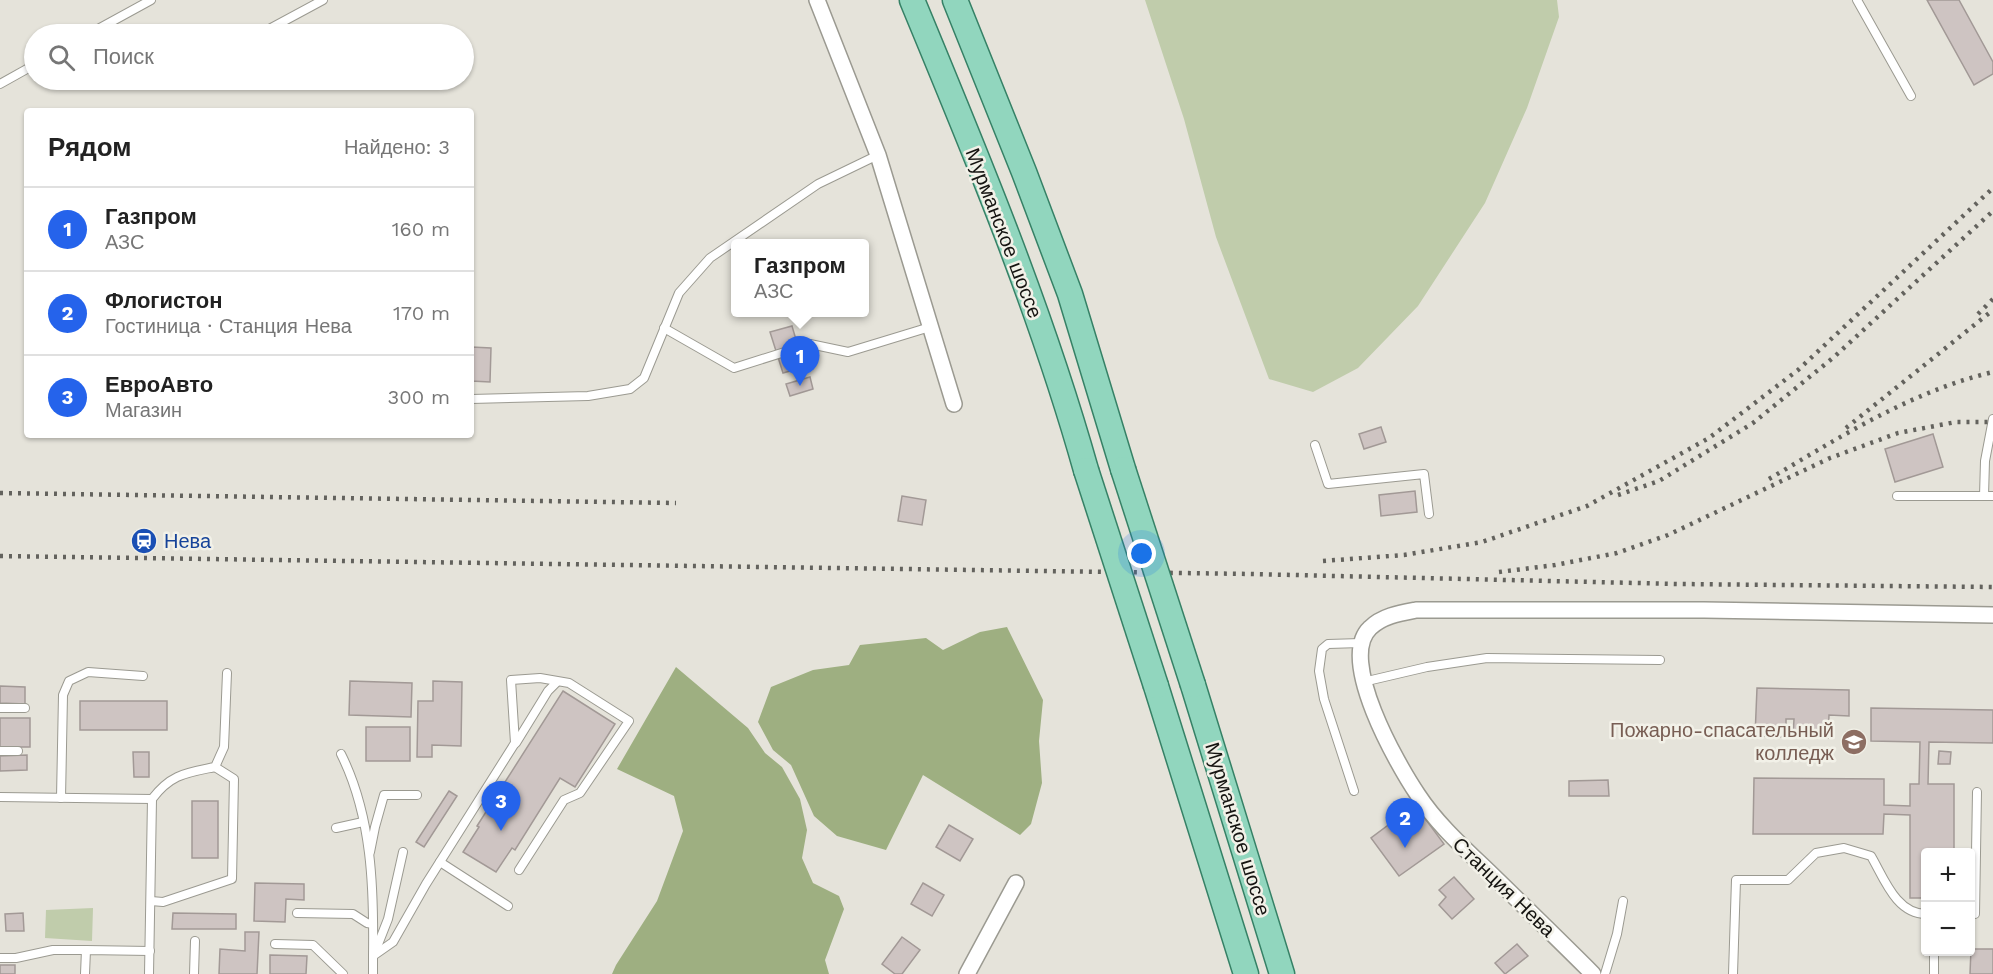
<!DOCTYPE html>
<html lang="ru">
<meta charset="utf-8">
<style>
body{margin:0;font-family:"Work Sans",sans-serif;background:#f6f6f6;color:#222}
.controls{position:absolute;right:18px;bottom:18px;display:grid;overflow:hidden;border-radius:6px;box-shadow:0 2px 4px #0004}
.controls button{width:54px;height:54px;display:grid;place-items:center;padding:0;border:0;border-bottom:2px solid #e0e0e0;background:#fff;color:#222;font:30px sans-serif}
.you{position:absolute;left:1142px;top:554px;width:21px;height:21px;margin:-15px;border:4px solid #fff;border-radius:50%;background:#1a73e8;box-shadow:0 0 0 9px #1a73e833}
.badge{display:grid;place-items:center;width:39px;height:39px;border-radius:50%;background:#2563eb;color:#fff;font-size:20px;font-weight:700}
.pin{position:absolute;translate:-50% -50px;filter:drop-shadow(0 2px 3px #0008)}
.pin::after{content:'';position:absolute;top:32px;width:21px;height:18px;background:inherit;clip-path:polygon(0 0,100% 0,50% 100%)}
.popup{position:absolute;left:731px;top:239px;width:138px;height:78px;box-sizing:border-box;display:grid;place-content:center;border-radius:6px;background:#fff;filter:drop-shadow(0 2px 4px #0005);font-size:20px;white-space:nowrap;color:#767676}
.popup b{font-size:22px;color:#222}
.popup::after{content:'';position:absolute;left:50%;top:100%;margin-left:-12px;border:12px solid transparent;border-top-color:#fff}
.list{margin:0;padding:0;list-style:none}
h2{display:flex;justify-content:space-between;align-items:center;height:78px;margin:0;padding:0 24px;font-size:26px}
h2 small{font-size:20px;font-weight:400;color:#767676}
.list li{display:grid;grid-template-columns:39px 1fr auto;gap:18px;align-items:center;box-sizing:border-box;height:84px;padding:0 24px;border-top:2px solid #e0e0e0}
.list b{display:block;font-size:22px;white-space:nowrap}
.list p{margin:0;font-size:20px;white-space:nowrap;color:#767676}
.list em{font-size:20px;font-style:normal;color:#767676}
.icon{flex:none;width:33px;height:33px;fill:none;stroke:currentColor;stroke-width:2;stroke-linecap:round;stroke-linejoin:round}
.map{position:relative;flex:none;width:1993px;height:974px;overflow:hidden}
.search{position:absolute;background:#fff;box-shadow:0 2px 4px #0004;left:24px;top:24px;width:450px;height:66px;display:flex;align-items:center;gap:15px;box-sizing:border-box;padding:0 21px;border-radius:33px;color:#767676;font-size:22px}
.panel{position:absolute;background:#fff;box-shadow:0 2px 4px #0004;left:24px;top:108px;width:450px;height:330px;border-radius:6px}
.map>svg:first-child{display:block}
.green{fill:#c0ccab}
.forest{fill:#9eaf81}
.building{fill:#cec4c2;stroke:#a29996;stroke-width:1.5}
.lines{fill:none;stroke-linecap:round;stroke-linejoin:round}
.service-casing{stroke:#9b9a91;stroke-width:10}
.minor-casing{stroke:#9b9a91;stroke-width:18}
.primary-casing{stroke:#368166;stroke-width:27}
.service{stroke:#fff;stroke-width:8}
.minor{stroke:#fff;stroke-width:15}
.primary{stroke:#91d6be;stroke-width:24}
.rail{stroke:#63625d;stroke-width:4.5;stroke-dasharray:3 6;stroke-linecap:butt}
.primary-bridge-casing{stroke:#368166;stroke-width:27;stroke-linecap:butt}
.primary-bridge{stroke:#91d6be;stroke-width:24}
.labels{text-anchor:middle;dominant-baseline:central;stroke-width:5;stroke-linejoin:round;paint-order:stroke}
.street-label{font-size:20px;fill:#151411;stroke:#f2f1e8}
.transit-label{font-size:20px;fill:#164399;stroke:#f2f1e8;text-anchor:start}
.education-label{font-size:20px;fill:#785e54;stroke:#f2f1e8;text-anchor:end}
</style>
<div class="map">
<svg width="1993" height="974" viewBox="0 0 1993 974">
<rect width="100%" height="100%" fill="#e5e3da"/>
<g class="green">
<polygon points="1145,0 1557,0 1559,17 1527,108 1485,203 1418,306 1358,368 1313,392 1269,379 1216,237 1184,119"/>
<polygon points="93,908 92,941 45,938 46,910"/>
</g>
<g class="forest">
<polygon points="1007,627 1043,700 1039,741 1042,783 1031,824 1020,835 923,775 886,850 837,836 814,816 791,765 773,750 758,722 771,687 813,670 849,665 860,645 926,638 943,650 980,632"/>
<polygon points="676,667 748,728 765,753 782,767 800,799 807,830 802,858 813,883 839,896 844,909 825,960 829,974 612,974 616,965 657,901 683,831 674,796 617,769"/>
</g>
<g class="building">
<polygon points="1927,0 1959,0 1993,62 1993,74 1974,85"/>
<polygon points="792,326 804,367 783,373 770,332"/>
<polygon points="471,347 491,348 490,382 471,381"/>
<polygon points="810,377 813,389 790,396 786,384"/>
<polygon points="1381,427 1386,442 1364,449 1359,434"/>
<polygon points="1933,434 1943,467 1895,482 1885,449"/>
<polygon points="1415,491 1417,512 1381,516 1379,495"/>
<polygon points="902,496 926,500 922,525 898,521"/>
<polygon points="350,681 412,683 411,717 349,715"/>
<polygon points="433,681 462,682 461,746 432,745 432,757 417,757 418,701 433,701"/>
<polygon points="0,686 25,687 25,704 0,703"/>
<polygon points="1757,688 1849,690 1849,716 1829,715 1828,738 1793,737 1794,719 1786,719 1786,737 1755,736"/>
<polygon points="563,691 615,724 575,787 560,778 515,850 512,848 496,872 463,852 479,827 477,826"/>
<rect x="80" y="701" width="87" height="29"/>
<polygon points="1871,708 1993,710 1993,743 1929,742 1928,784 1954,784 1954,852 1926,852 1926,898 1910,898 1910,815 1884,814 1883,834 1753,834 1754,778 1884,779 1884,805 1910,806 1910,784 1919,784 1920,742 1871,741"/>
<rect x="0" y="718" width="30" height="29"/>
<rect x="366" y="727" width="44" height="34"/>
<polygon points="1939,751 1951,752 1950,764 1938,764"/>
<polygon points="133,752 149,752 149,777 134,777"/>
<polygon points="27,755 27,770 0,771 0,756"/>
<polygon points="1608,780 1609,796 1569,796 1569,781"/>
<polygon points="449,791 457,796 424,847 416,842"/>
<rect x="192" y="801" width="26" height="57"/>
<polygon points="1415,805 1444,844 1399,876 1371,838"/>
<polygon points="949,825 973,839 960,861 936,847"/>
<polygon points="1454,877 1474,899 1452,919 1439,905 1446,897 1439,890"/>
<polygon points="255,883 304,884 304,900 286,899 285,922 254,921"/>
<polygon points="923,883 944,895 932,916 911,904"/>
<polygon points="23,913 24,931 6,931 5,914"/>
<polygon points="173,913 236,914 236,929 172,929"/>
<polygon points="245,932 259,932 257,974 219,974 220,949 245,951"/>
<polygon points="902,937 920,950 902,974 895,974 882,964"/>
<polygon points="1517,944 1528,956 1505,974 1495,963"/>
<polygon points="1971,949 1993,949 1993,974 1970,974"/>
<polygon points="270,955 307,956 306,974 270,974"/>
<rect x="0" y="965" width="15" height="9"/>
</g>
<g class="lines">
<g class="service-casing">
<g id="service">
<polyline points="1857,0 1911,96"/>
<polyline points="89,34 151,0"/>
<polyline points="260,34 323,0"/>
<polyline points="0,84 34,65"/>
<polyline points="664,328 734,368 810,344 848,352 930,327"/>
<polyline points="471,399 588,396 630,389 644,378 679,293 710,258 818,184 878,155"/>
<polyline points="1315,445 1328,484 1424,474 1429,514"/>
<polyline points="1897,496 1993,496"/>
<polyline points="1984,496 1985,461 1993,419"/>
<polyline points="1363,682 1427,667 1487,658 1660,660"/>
<polyline points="0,708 25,708"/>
<polyline points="516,743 548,691 557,682"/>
<polyline points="0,751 18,751"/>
<path d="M341,754C372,816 374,888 373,956"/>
<polyline points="1354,791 1324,699 1319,671 1322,649 1328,644 1361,643"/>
<polyline points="0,797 152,799"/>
<polyline points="61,798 63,695 69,681 88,672 143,676"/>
<polyline points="336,828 363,822"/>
<polyline points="370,852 375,827 384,795 417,795"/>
<polyline points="440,862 508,906"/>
<polyline points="151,901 163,902 232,879 234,779 215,767"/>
<polyline points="297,913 353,914 367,923 373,924"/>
<polyline points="1970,914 1975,914 1977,792"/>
<polyline points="275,944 313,945 343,974"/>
<polyline points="375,952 388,919 403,852"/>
<polyline points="0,958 16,958 53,950 86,950"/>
<polyline points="85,974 86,950 150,951"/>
<path d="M149,974L152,799C171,774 186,773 215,767L224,747L227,673"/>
<polyline points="194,974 195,941"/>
<polyline points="373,974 373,956 393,942 426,884 515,743 511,680 540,678 569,683 629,721 580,793 564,800 519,870"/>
<polyline points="1605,974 1617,934 1623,901"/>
<path d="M1733,974L1736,880H1788L1816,853L1844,848L1871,856C1884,878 1896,914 1926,914"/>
<polyline points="1934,974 1934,952"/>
</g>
</g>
<g class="minor-casing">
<g id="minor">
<polyline points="817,0 878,155 954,404"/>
<polyline points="967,974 1016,883"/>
<path d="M1593,974C1559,940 1524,906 1489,872C1464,848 1437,824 1418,795C1397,764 1337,659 1370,628C1382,616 1400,613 1416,610H1704L1993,615"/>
</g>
</g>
<g class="primary-casing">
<g id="primary">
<path d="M912,0C976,154 1041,310 1086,470"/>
<polyline points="955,0 1024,172 1070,294 1123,469"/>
<polyline points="1193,685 1282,974"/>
<polyline points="1156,686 1246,974"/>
</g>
</g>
<use href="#service" class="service"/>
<use href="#minor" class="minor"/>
<use href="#primary" class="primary"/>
<g class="rail">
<polyline points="1978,314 1993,299"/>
<polyline points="1846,428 1993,310"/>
<path d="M1769,479C1840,437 1912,391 1993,372"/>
<polyline points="0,493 676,503"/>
<polyline points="1618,495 1659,481 1753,423 1834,357 1993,211"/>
<polyline points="0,556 1251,574 1679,584 1993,587"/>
<polyline points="1323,561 1404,555 1482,542 1587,506 1709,438 1798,370 1993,188"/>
<polyline points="1499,572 1555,565 1617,553 1668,535 1830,458 1898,433 1956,422 1993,422"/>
</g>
<g class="primary-bridge-casing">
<g id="primary-bridge">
<polyline points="1123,469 1193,685"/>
<polyline points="1086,470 1156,686"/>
</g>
</g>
<use href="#primary-bridge" class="primary-bridge"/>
</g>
<defs>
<g id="station-disc" transform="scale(1.35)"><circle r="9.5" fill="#1a4fb4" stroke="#f2f1e8"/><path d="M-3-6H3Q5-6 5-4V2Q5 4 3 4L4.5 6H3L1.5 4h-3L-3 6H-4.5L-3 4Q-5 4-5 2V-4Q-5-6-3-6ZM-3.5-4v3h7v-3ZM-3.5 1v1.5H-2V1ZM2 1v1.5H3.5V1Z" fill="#fff"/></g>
<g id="university-disc" transform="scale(1.35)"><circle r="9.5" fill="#8d6e63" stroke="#f2f1e8"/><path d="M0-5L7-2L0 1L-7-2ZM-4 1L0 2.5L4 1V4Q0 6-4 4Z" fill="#fff"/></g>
</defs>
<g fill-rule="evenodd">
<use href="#station-disc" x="144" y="541"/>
<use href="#university-disc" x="1854" y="742"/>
</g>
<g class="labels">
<g class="street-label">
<text transform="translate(1004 233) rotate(69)">Мурманское шоссе</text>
<text transform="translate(1238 829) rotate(73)">Мурманское шоссе</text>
<text transform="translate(1504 887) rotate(44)">Станция Нева</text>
</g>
<g class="transit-label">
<text x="164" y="541">Нева</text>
</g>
<g class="education-label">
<text x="1834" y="730">Пожарно-спасательный<tspan x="1834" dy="23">колледж</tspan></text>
</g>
</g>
</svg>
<div class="controls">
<button>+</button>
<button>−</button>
</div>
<div class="you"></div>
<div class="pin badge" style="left:800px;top:386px">1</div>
<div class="popup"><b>Газпром</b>АЗС</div>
<div class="pin badge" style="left:1405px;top:848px">2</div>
<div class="pin badge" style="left:501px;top:831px">3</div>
<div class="search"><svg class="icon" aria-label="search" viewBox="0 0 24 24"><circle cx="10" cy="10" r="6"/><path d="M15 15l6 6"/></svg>Поиск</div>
<section class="panel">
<h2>Рядом<small>Найдено: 3</small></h2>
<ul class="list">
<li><span class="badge">1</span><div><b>Газпром</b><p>АЗС</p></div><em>160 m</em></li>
<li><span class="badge">2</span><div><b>Флогистон</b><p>Гостиница · Станция Нева</p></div><em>170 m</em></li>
<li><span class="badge">3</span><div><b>ЕвроАвто</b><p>Магазин</p></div><em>300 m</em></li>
</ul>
</section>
</div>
